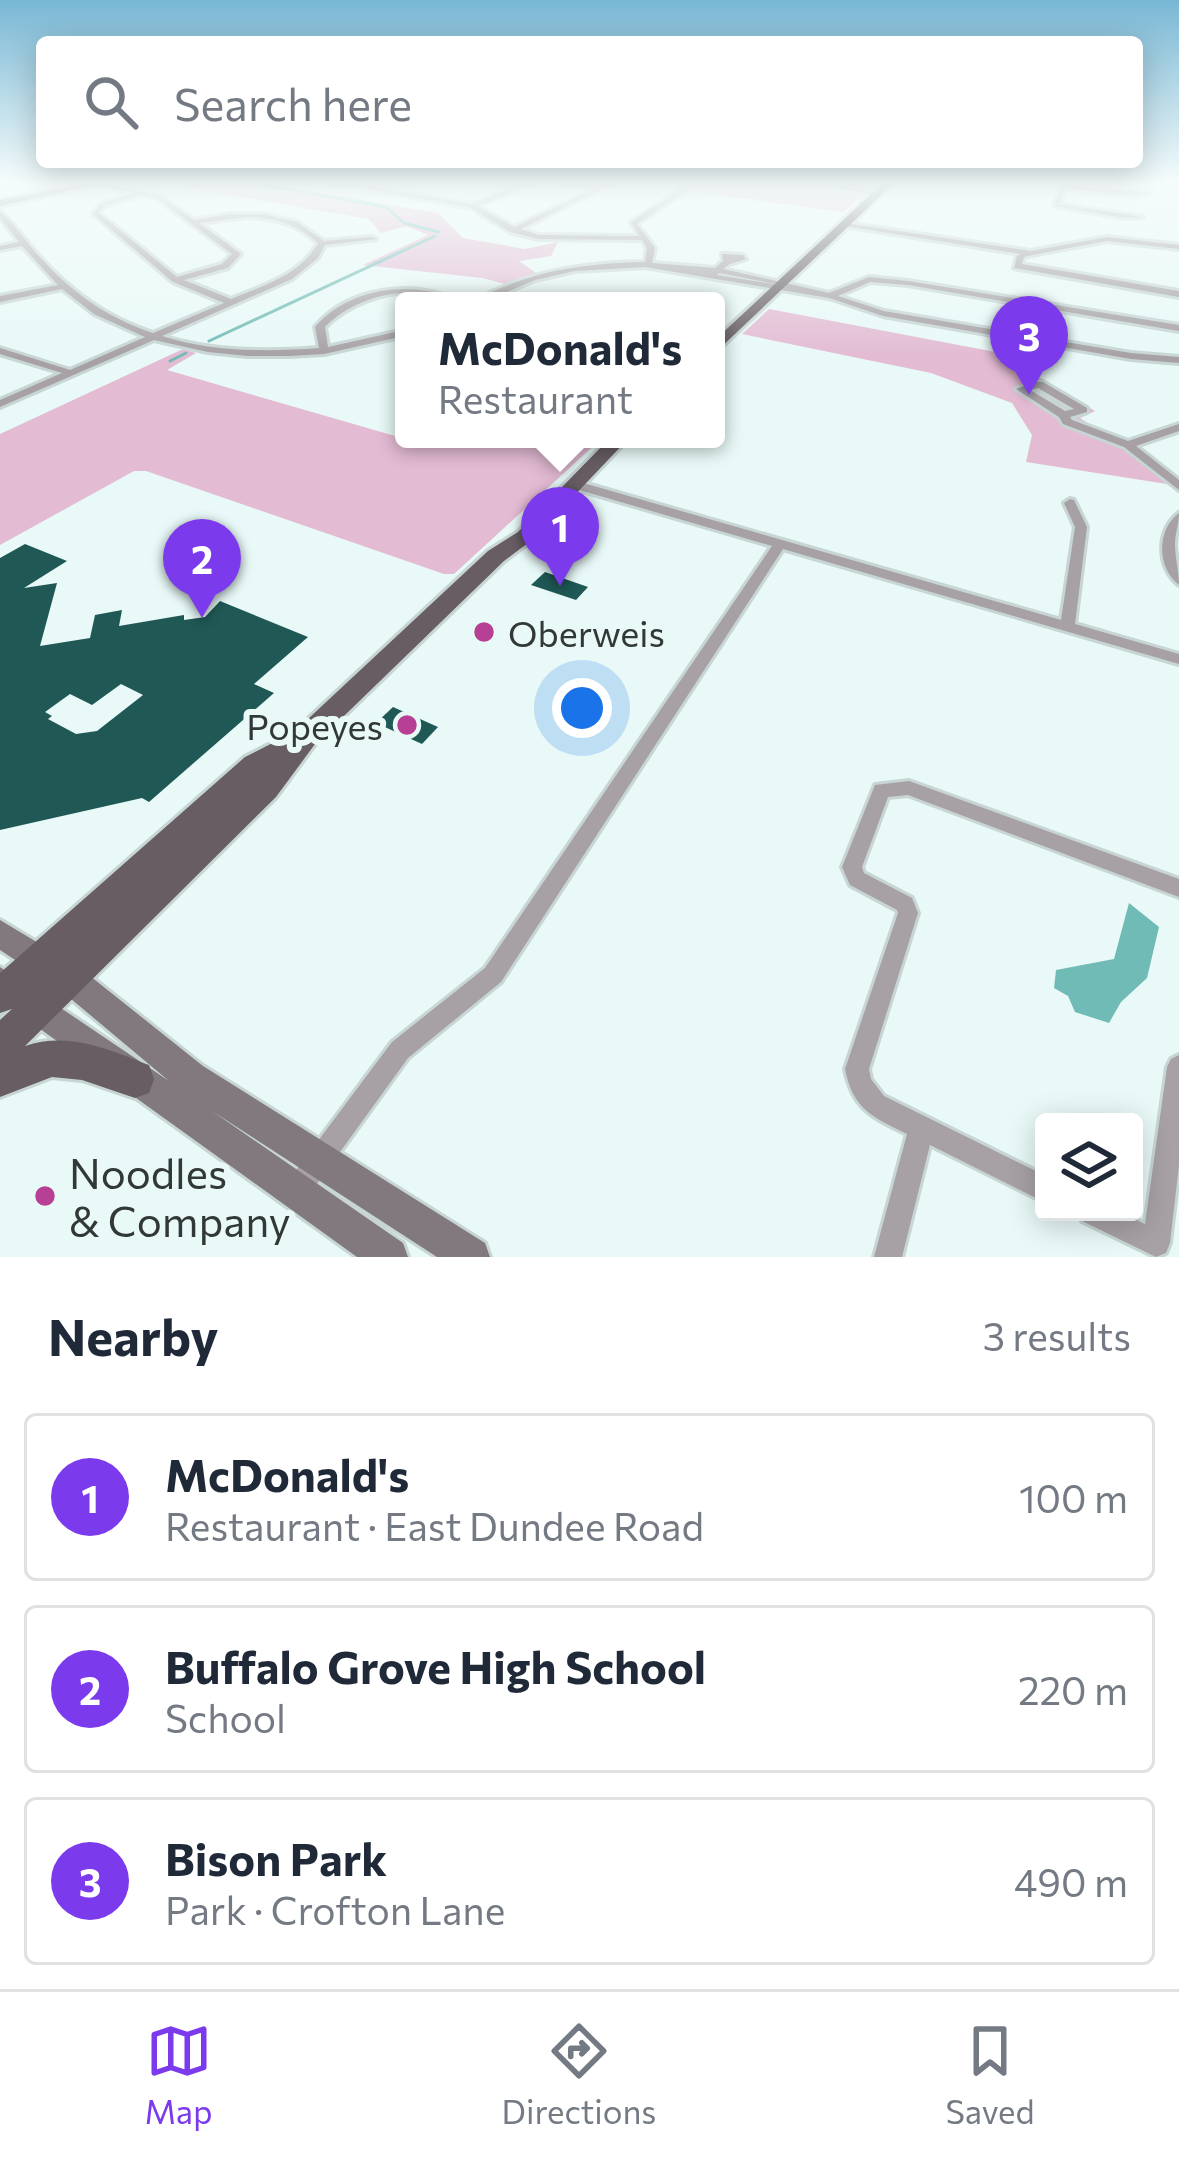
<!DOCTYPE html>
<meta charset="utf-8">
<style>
body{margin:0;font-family:Commissioner,sans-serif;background:#f2f2f3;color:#1f2937}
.controls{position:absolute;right:36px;bottom:36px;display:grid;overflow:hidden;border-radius:12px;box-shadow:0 6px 30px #0003}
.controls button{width:108px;height:108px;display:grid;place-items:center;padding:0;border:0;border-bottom:3px solid #e0e1e3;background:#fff;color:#1f2937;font:60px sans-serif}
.you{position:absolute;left:582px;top:708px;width:42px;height:42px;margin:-30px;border:9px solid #fff;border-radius:50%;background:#1a73e8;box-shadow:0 0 0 18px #1a73e833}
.badge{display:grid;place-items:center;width:78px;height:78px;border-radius:50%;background:#7c3aed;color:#fff;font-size:39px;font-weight:700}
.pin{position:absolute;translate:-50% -99px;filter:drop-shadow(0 3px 6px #0008)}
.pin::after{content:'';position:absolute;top:63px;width:42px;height:36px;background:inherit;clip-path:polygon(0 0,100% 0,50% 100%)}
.popup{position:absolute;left:395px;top:292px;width:330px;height:156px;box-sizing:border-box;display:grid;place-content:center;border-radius:12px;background:#fff;filter:drop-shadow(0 3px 9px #0005);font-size:39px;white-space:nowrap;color:#747a83}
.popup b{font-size:45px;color:#1f2937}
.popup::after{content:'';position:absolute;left:50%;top:100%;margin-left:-24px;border:24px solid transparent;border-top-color:#fff}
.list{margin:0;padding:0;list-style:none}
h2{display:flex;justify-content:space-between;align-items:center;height:156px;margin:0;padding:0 48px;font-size:51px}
h2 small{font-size:39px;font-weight:400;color:#747a83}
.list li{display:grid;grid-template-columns:78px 1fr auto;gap:36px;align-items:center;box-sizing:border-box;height:168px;margin:0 24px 24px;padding:0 24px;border:3px solid #e0e1e3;border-radius:12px}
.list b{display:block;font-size:45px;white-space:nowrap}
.list p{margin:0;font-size:39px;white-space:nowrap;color:#747a83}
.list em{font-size:39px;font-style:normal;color:#747a83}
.icon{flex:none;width:66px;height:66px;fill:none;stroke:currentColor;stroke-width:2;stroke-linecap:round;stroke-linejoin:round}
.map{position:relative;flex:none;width:1179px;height:1257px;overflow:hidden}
.search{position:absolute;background:#fff;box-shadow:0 6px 30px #0003;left:36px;right:36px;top:36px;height:132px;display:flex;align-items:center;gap:30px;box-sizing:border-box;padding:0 42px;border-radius:12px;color:#747a83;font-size:45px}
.sheet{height:732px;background:#fff}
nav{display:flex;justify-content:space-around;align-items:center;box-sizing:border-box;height:168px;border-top:3px solid #e0e1e3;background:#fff;font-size:33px;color:#747a83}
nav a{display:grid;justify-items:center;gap:6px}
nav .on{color:#7c3aed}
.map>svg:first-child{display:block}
.green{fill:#e3bbd3}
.water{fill:#71bbb6}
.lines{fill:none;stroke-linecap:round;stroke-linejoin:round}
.stream{stroke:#71bbb6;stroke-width:3}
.building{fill:#1f5855;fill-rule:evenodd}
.street-casing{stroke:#c7d6d5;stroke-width:6}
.secondary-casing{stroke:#c7d6d5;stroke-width:6}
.primary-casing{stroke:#c7d6d5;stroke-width:6}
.street{fill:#a7a1a5;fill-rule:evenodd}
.secondary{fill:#81797e;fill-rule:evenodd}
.primary{fill:#675d63;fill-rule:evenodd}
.poi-dot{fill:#b74095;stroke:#e8f9f7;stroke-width:4.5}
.labels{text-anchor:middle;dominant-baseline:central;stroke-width:12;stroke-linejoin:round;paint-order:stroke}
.poi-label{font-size:36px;fill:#323838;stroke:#e8f9f7;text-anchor:start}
.near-poi-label{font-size:42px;fill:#323838;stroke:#e8f9f7;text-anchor:start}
</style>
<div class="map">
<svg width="1179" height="1257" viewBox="0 0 1179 1257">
<rect width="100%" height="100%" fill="#e8f9f7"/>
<g class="green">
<polygon points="204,182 257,182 438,213 463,238 525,249 558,242 551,256 519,261 539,275 509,285 482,278 363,265 428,235 406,226 381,233 369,219 187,188"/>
<polygon points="701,182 797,182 866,192 844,212 686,191"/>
<polygon points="769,309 1038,360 1037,376 1095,411 1080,418 1150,464 1167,484 1026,462 1032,435 1012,403 931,373 742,334"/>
<polygon points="183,349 196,353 167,370 395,436 404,431 404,439 601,439 454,574 444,574 146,471 134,471 0,545 0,434"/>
</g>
<polygon class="water" points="1129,903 1159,927 1147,978 1121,1002 1109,1023 1075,1012 1068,996 1054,988 1056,970 1114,959"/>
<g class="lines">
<g class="stream">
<polyline points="248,182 386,207 404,223 439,232"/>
<polyline points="209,341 435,236"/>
<polyline points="170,361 186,353"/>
</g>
</g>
<g class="building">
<path d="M25,544L67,561L24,588L57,583L40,646L90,638L95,615L122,610L119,626L184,615V620L205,617L220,601L308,637L254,684L274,693L149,802L142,798L0,830V558ZM121,684L143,695L97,731L76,734L48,719L52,716L45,712L70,694L92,705Z"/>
<polygon points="545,572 588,587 576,600 531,585"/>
<polygon points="393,707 438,727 422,744 376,723"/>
</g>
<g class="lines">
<g class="street-casing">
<g id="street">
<path d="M101,182L159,195L194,220L230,214H263L297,222L324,241L372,237L376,239L325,245L318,258L292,279L162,336C212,352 267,352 319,348L315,327C349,287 414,279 459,301C443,301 429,293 412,293C382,291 345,306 325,327L328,347L404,330V336L324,354L289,356H248L208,352L154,340L0,407V400L62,373L0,354V348L70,370L145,337L94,314L62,289L0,302V296L58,285L22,246L0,250V246L19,242L0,218V211C14,223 25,240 37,254C70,291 105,317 153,333L224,303L173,282L93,214L100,204L133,193L98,185ZM141,195L155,197L232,254L222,264L177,277L99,213L104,206ZM247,217C275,218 297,224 318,243C301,275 262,286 231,299L184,280L228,268L241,254L199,223Z"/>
<path d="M329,182H345L472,204L527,182H536L478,206L514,227L593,189L557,182L599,186L607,182H615L521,229L539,235L639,236L631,222L691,182H699L637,224L655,248L652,263L715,268L723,261L722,254L743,255L746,259L730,264L723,269L829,293L869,277L908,281L1179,325V331L908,285L870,282L838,296L884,311L1131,353L1179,357V363L1131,359L883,316L829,298L645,267L575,271L535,280L486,301H475C527,271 585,263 645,262L647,248L642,240L538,239L510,232L471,208ZM719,273L780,285L717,275Z"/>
<polygon points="801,182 819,182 882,193 879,195"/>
<polygon points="1063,182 1069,182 1068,185 1150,193 1131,196 1066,188 1060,204 1143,217 1125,218 1054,206"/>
<polygon points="846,223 1031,251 1107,237 1179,245 1179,249 1107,241 1032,255 1024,257 1022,264 1179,291 1179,297 1014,268 1017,256 1021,254 844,226"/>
<path d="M1035,382H1043L1087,408V412L1070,417L1072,420L1128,441L1179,424V431L1136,446L1179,480V490L1124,447L1063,424L1059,417L1016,389ZM1038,388L1074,409L1065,411L1030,390Z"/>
<polygon points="573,480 1061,620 1075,527 1064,503 1070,499 1074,500 1087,527 1075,624 1179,654 1179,664 783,549 501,982 408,1058 306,1199 297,1203 288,1199 284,1190 288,1181 392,1042 485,968 772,546 569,487 569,481"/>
<path d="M1179,513C1179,524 1175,533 1175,544C1175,558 1179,571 1179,585C1157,568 1156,530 1179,513Z"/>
<path d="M909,781L1179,879V897L908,795L888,797L862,867L864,873L912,898L918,913L869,1069L871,1079L884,1096L1044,1175V1202L930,1145L902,1257H874L907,1134C873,1117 853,1110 845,1069L898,913L897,910L850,885L842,867L875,785Z"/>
<polygon points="1179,1055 1179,1165 1170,1243 1166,1253 1156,1257 1082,1221 1078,1212 1120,1212 1145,1224 1167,1067 1171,1059"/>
</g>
</g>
<g class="secondary-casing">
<g id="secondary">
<polygon points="91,182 110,182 0,206 0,200"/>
<polygon points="0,920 80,968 203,1066 485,1243 490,1257 437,1257 212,1111 403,1243 408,1257 357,1257 0,1000 0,967 169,1081 58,988 0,950"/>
</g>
</g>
<g class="primary-casing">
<g id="primary">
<polygon points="884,182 895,182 716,352 716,339"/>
<path d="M609,439H628L532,540L504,561L315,744L276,797L25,1046C67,1031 109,1049 149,1065L154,1079L149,1093L135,1098L82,1080L52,1077L0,1097V1020L12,1009L0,1013V973L245,757L294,732L488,551L518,532Z"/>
</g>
</g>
<use href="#street" class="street"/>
<use href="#secondary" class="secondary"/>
<use href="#primary" class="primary"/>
</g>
<linearGradient id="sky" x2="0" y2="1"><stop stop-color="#78b7d4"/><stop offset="0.51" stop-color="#f5fcfb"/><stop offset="1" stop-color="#f5fcfb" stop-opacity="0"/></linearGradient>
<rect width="1179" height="358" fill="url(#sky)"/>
<g class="poi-dot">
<circle cx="484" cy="632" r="12"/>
<circle cx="407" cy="725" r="12"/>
<circle cx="45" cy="1196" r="12"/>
</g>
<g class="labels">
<g class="poi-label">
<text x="508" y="632">Oberweis</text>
<text x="383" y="725" text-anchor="end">Popeyes</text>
</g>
<g class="near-poi-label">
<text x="69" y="1172">Noodles<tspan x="69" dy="48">&amp; Company</tspan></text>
</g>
</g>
</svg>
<div class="controls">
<button><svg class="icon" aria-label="layers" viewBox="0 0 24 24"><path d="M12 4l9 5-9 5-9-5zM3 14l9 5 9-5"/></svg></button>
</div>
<div class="you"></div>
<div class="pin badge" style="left:560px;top:586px">1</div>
<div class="popup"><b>McDonald's</b>Restaurant</div>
<div class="pin badge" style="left:202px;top:618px">2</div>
<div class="pin badge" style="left:1029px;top:395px">3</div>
<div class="search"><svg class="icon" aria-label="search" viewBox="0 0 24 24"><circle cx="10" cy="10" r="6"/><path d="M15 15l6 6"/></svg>Search here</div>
</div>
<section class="sheet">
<h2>Nearby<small>3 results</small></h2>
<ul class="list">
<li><span class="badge">1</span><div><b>McDonald's</b><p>Restaurant · East Dundee Road</p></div><em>100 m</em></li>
<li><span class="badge">2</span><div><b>Buffalo Grove High School</b><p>School</p></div><em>220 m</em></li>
<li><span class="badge">3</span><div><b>Bison Park</b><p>Park · Crofton Lane</p></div><em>490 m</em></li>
</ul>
</section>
<nav>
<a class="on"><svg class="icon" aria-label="map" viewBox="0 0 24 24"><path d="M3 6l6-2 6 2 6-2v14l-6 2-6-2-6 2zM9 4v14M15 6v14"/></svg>Map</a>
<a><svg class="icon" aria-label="directions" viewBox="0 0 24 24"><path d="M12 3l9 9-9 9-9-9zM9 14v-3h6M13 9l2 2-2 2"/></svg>Directions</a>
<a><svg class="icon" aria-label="saved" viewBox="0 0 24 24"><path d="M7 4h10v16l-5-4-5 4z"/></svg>Saved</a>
</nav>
